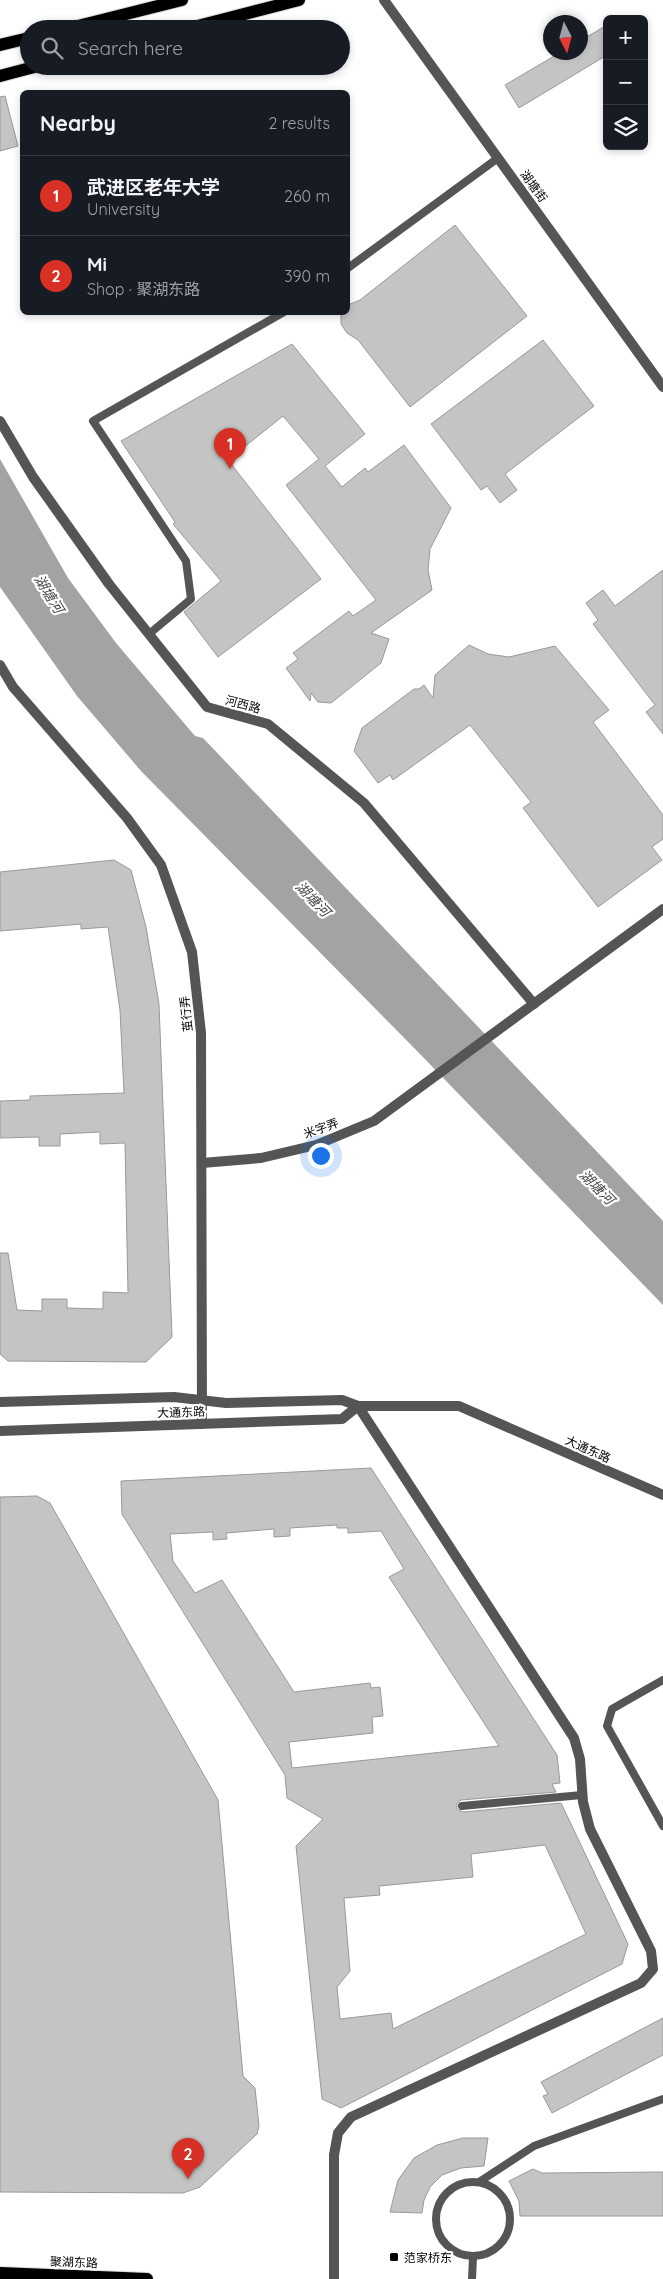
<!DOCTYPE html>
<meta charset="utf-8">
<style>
body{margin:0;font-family:Quicksand,"Noto Sans SC",sans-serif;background:#20242c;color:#f1f3f6}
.controls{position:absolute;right:15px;top:15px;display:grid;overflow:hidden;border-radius:8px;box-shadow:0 2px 8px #0003}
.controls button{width:45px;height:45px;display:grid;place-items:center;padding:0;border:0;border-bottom:1px solid #363941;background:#171b24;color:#f1f3f6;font:25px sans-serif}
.compass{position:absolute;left:543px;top:15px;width:45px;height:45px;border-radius:50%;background:#171b24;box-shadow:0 2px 8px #0003;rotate:174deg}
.you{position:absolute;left:320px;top:1155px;width:18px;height:18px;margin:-12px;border:4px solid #fff;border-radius:50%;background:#1a73e8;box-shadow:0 0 0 8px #1a73e833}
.badge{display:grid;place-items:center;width:32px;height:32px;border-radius:50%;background:#d93025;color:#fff;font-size:16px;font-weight:700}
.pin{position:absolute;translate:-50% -41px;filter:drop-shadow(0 1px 2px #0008)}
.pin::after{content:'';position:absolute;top:26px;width:18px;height:15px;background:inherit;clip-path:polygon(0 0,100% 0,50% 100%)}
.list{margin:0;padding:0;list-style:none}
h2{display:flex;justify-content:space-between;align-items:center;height:65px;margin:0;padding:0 20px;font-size:21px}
h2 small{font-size:16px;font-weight:400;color:#9ea1a6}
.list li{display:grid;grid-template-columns:32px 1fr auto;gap:15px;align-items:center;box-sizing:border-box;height:80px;padding:0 20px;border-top:1px solid #363941}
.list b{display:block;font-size:19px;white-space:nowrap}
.list p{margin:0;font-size:16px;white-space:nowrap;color:#9ea1a6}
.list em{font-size:16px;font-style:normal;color:#9ea1a6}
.icon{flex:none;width:28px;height:28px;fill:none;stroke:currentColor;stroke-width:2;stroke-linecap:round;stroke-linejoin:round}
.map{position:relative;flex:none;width:663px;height:2279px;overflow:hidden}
.search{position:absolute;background:#171b24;box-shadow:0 2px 8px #0003;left:20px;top:20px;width:330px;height:55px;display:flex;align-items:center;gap:12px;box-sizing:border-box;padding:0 18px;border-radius:28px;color:#9ea1a6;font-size:19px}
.panel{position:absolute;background:#171b24;box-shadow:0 2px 8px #0003;left:20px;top:90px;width:330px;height:225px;border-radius:8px}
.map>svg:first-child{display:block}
.water{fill:#a3a3a3}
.building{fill:#c4c4c4;stroke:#999;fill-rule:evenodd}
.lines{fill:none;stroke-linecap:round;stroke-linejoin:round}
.primary-casing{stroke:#dbdbdb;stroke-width:14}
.service{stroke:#555;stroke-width:8}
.minor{stroke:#555;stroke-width:10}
.tertiary{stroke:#555;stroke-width:10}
.primary{stroke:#000;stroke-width:12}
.poi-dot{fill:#000;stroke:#fff;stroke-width:2}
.labels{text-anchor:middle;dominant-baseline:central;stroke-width:4.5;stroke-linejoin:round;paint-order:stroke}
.street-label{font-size:12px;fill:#000;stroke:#fff}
.poi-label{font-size:12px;fill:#000;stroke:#fff;text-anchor:start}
.water-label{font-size:14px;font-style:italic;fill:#444;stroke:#fff}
</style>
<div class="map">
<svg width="663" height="2279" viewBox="0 0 663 2279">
<rect width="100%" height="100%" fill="#fff"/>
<polygon class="water" points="0,459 68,578 116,643 195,736 203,738 663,1221 663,1305 420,1054 141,771 77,696 0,587"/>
<g class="building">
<polygon points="607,25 607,55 519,108 505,85 561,52 580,52 580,41"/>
<polygon points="5,96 18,146 0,151 0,97"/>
<polygon points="455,225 527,316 410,407 358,340 347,333 341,324 341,312 348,312 348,305 360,300"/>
<polygon points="543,340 594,406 505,474 517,490 500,503 487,486 481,490 431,424"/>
<polygon points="292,344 365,434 325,466 342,487 365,468 368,472 404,445 451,508 430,549 428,570 432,590 371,633 389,639 381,663 331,703 318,702 311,693 310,701 286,668 298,659 293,653 349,611 353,616 376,600 286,485 319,459 283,416 228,460 321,579 218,657 184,612 221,581 173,524 175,522 121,441"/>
<polygon points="663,570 663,734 646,712 655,705 593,624 598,620 586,603 603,590 615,606"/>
<polygon points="469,645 488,654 509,657 555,646 609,710 593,722 663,815 663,839 652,847 662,860 598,907 523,808 531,802 470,725 393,780 390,775 378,783 354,751 362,728 414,689 419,689 424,685 433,698 435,675"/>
<polygon points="114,860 131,870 146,927 159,1004 172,1337 146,1362 8,1361 0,1354 0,1253 8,1253 17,1310 42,1311 42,1299 67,1299 67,1308 103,1309 103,1292 128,1293 125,1143 100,1144 100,1132 60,1134 60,1146 39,1146 39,1137 0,1138 0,1101 30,1100 30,1096 124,1093 120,1010 108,927 81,929 81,924 0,931 0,872"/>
<path d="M371,1468L557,1755L560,1783L552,1784L556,1792L461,1800L457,1803V1809L463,1812L561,1803L628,1944L622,1964L341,2108L322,2099L296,1846L323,1819L287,1798L285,1775L122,1514L121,1481ZM337,1525V1528H348V1533L381,1531L404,1569L389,1577L499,1746L292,1768L289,1742L373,1733L372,1717L383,1716L380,1687L371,1688L370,1683L294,1692L222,1580L195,1593L173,1561L170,1534L213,1532V1540L227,1539L226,1533L274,1529V1537L290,1536V1528ZM545,1845L586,1934L393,2029L391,2013L340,2019L337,1987L350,1971L344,1898L380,1895L379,1886L473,1877L471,1854Z"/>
<polygon points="37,1496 50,1503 218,1800 243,2076 255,2088 259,2126 257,2134 200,2187 183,2193 0,2192 0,1497"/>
<polygon points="663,2018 663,2055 552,2113 543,2096 548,2094 541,2082"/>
<polygon points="463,2138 488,2138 484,2166 461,2168 442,2175 430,2187 424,2200 422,2213 390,2212 398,2180 414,2158 437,2145"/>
<polygon points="533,2169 542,2173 663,2172 663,2216 520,2216 519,2201 509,2181"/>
</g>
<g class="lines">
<g class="primary-casing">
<g id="primary">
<polyline points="66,29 182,0"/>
<polyline points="186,29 299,0"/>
<polyline points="0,45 29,38"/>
<polyline points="0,76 38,66"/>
<polyline points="0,2273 147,2279"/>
</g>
</g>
<g class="service">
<polyline points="348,268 498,158"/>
<polyline points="149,634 191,599 186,561 93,421 284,312"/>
<polyline points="663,1680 612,1709 607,1726 663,1826"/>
<polyline points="462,1806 582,1795"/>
<circle cx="473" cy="2219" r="37"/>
<polyline points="479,2182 534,2146 663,2099"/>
<polyline points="472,2279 473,2257"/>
</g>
<g class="minor">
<polyline points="0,421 33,477 109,584 207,707 268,724 364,803 534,1004"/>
<polyline points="0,665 13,687 127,818 161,865 192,952 201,1033 202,1424"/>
<polyline points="202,1163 261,1158 316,1145 374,1121 663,909"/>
<polyline points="334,2279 334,2155 338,2133 351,2117 641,1983 653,1969 651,1951 590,1829 583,1802 580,1759 574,1738 358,1406"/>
</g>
<g class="tertiary">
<polyline points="384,0 663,387"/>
<polyline points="0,1402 174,1397 226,1403 342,1400 358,1406 459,1406 663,1495"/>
<polyline points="0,1431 342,1419 358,1406"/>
</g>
<use href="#primary" class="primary"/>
</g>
<rect class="poi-dot" x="389" y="2252" width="10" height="10" rx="2.5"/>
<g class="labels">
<g class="street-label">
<text transform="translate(534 186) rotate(54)">湖塘街</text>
<text transform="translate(243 704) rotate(15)">河西路</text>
<text transform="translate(186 1014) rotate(-96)">茧行弄</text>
<text transform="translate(321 1128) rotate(-20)">米字弄</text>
<text transform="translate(181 1412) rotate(-2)">大通东路</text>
<text transform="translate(588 1449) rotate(24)">大通东路</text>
<text transform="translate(74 2262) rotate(2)">聚湖东路</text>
</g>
<g class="poi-label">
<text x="404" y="2257">范家桥东</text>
</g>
<g class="water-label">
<text transform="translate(49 594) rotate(58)">湖塘河</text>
<text transform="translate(313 899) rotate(46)">湖塘河</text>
<text transform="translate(597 1187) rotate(45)">湖塘河</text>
</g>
</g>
</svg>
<div class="controls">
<button>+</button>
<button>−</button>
<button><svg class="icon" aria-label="layers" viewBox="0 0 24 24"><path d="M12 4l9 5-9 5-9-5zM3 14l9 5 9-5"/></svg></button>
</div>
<svg class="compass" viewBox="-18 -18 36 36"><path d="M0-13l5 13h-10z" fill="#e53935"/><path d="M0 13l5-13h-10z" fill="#9ea1a6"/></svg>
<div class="you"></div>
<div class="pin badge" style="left:230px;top:469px">1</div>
<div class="pin badge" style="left:188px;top:2179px">2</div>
<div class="search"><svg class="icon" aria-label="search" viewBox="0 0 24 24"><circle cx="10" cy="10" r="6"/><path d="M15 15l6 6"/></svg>Search here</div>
<section class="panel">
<h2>Nearby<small>2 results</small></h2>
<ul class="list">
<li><span class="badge">1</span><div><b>武进区老年大学</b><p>University</p></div><em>260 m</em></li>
<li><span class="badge">2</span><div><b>Mi</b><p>Shop · 聚湖东路</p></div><em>390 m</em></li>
</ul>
</section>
</div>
